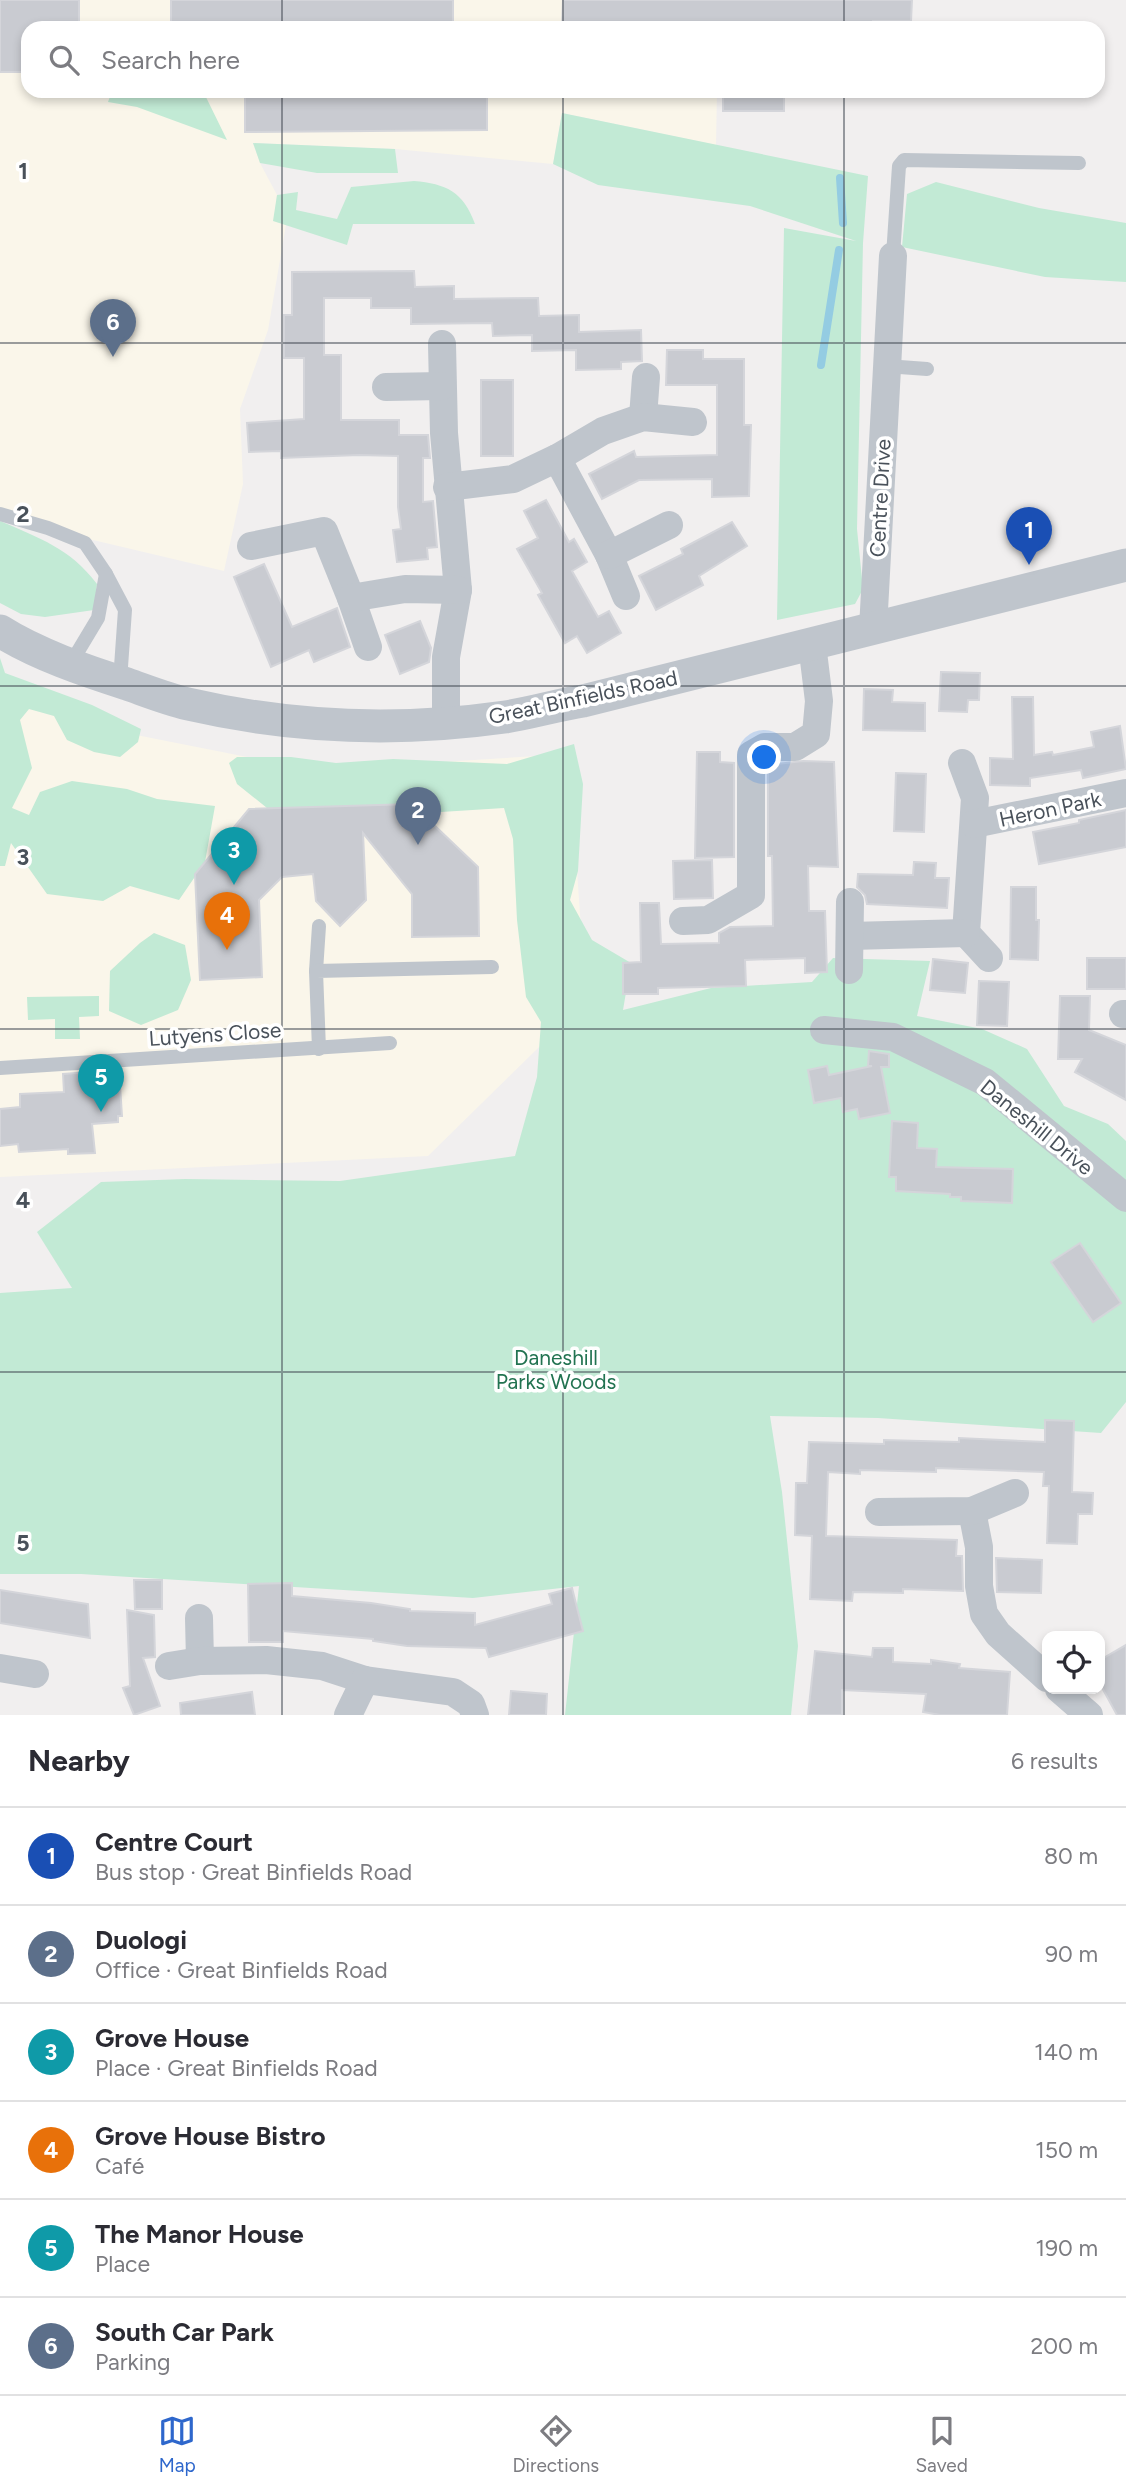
<!DOCTYPE html>
<meta charset="utf-8">
<style>
body{margin:0;font-family:Figtree,sans-serif;background:#f2f2f3;color:#2b2b33}
.controls{position:absolute;right:21px;bottom:21px;display:grid;overflow:hidden;border-radius:14px;box-shadow:0 4px 10px #0003}
.controls button{width:63px;height:63px;display:grid;place-items:center;padding:0;border:0;border-bottom:2px solid #e1e1e2;background:#fff;color:#2b2b33;font:35px sans-serif}
.you{position:absolute;left:765px;top:758px;width:24px;height:24px;margin:-18px;border:5px solid #fff;border-radius:50%;background:#1a73e8;box-shadow:0 0 0 10px #1a73e833}
.badge{display:grid;place-items:center;width:46px;height:46px;border-radius:50%;background:#2e67cc;color:#fff;font-size:23px;font-weight:700}
.pin{position:absolute;translate:-50% -58px;filter:drop-shadow(0 2px 4px #0008)}
.pin::after{content:'';position:absolute;top:37px;width:24px;height:21px;background:inherit;clip-path:polygon(0 0,100% 0,50% 100%)}
.list{margin:0;padding:0;list-style:none}
h2{display:flex;justify-content:space-between;align-items:center;height:91px;margin:0;padding:0 28px;font-size:30px}
h2 small{font-size:23px;font-weight:400;color:#7c7c81}
.list li{display:grid;grid-template-columns:46px 1fr auto;gap:21px;align-items:center;box-sizing:border-box;height:98px;padding:0 28px;border-top:2px solid #e1e1e2}
.list b{display:block;font-size:26px;white-space:nowrap}
.list p{margin:0;font-size:23px;white-space:nowrap;color:#7c7c81}
.list em{font-size:23px;font-style:normal;color:#7c7c81}
.icon{flex:none;width:38px;height:38px;fill:none;stroke:currentColor;stroke-width:2;stroke-linecap:round;stroke-linejoin:round}
.map{position:relative;flex:none;width:1126px;height:1715px;overflow:hidden}
.search{position:absolute;background:#fff;box-shadow:0 4px 10px #0003;left:21px;right:21px;top:21px;height:77px;display:flex;align-items:center;gap:18px;box-sizing:border-box;padding:0 24px;border-radius:21px;color:#7c7c81;font-size:26px}
.sheet{height:679px;background:#fff}
nav{display:flex;justify-content:space-around;align-items:center;box-sizing:border-box;height:98px;border-top:2px solid #e1e1e2;background:#fff;font-size:19px;color:#7c7c81}
nav a{display:grid;justify-items:center;gap:4px}
nav .on{color:#2e67cc}
.map>svg:first-child{display:block}
.commercial{fill:#faf6ea}
.green{fill:#c2ead5}
.lines{fill:none;stroke-linecap:round;stroke-linejoin:round}
.stream{stroke:#94cce2;stroke-width:8}
.building{fill:#c9cbd1;stroke:#d4d5da;stroke-width:2}
.service{stroke:#bfc5cc;stroke-width:14}
.minor{stroke:#bfc5cc;stroke-width:28}
.tertiary{stroke:#bfc5cc;stroke-width:33}
.grid{fill:none;stroke:#49515a;stroke-width:2;stroke-opacity:0.55}
.labels{text-anchor:middle;dominant-baseline:central;stroke-width:7;stroke-linejoin:round;paint-order:stroke}
.street-label{font-size:21px;fill:#49515a;stroke:#fff}
.park-label{font-size:21px;fill:#227351;stroke:#fff}
.grid-label{font-size:23px;text-anchor:middle;font-weight:bold;fill:#49515a;stroke:#fff;stroke-width:7;stroke-linejoin:round;paint-order:stroke}
</style>
<div class="map">
<svg width="1126" height="1715" viewBox="0 0 1126 1715">
<rect width="100%" height="100%" fill="#f1efef"/>
<g class="commercial">
<polygon points="0,0 719,0 719,28 28,28 28,91 717,91 716,145 562,113 553,164 395,149 253,143 260,163 277,195 274,220 286,225 268,330 240,409 243,484 224,571 0,518"/>
<polygon points="0,676 111,730 313,770 569,754 586,1001 428,1156 0,1177"/>
</g>
<g class="green">
<polygon points="112,91 203,91 227,140 137,107 108,102"/>
<polygon points="562,113 868,176 863,243 857,529 863,589 855,604 777,620 784,228 856,241 750,206 598,185 553,164"/>
<polygon points="253,143 395,149 398,173 317,173 260,163"/>
<path d="M414,181C446,184 463,191 475,224H353L347,245L273,221L277,195L298,192L296,210L337,219L351,187Z"/>
<polygon points="936,182 1039,208 1126,223 1126,282 1045,277 902,247 907,194"/>
<path d="M0,521C39,538 70,548 97,584L94,610L45,617L21,614L0,603Z"/>
<polygon points="0,658 5,673 92,705 141,729 138,742 120,757 94,752 67,740 54,716 29,709 20,720 32,768 12,808 29,815 40,792 72,781 127,789 157,799 215,806 205,862 179,900 130,886 103,901 47,894 11,843 5,866 0,866"/>
<polygon points="574,744 583,784 578,871 570,900 592,940 631,963 623,1010 711,988 812,982 833,958 930,961 917,1016 982,1029 1027,1049 1064,1106 1108,1124 1126,1141 1126,1402 1101,1433 878,1418 770,1416 782,1492 798,1646 791,1715 565,1715 579,1586 473,1598 81,1574 0,1574 0,1293 72,1288 37,1232 101,1182 185,1179 340,1181 515,1156 537,1077 541,1022 526,997 517,920 513,839 504,808 441,812 267,808 237,784 229,763 237,757 291,757 336,763 393,759 507,764"/>
<polygon points="154,933 185,945 191,980 178,1010 141,1025 109,1011 110,971 140,943"/>
<polygon points="99,996 99,1016 79,1017 80,1039 55,1039 55,1019 28,1020 27,997"/>
</g>
<g class="lines">
<g class="stream">
<polyline points="840,178 843,223"/>
<polyline points="821,365 839,250"/>
</g>
</g>
<g class="building">
<polygon points="0,0 79,0 79,28 28,28 28,72 0,72"/>
<rect x="171" y="0" width="282" height="28"/>
<polygon points="563,0 912,0 911,21 873,21 873,28 562,28"/>
<polygon points="245,91 487,91 487,130 245,132"/>
<rect x="723" y="91" width="61" height="20"/>
<polygon points="414,271 415,287 454,286 454,299 538,298 539,316 579,315 579,332 641,330 642,361 621,362 621,369 576,370 576,350 532,351 532,335 493,336 492,323 411,324 411,308 371,308 371,298 324,298 324,355 341,355 341,420 399,420 399,435 428,435 430,458 423,458 423,502 433,501 437,547 427,548 428,559 397,562 393,530 401,529 398,507 398,456 359,455 281,458 281,451 249,452 247,423 304,419 304,358 284,358 284,315 292,315 292,272"/>
<polygon points="667,350 703,350 703,359 744,359 744,425 751,425 749,496 712,497 712,479 639,480 602,499 589,474 634,451 636,457 717,455 717,385 666,385"/>
<rect x="481" y="380" width="32" height="76"/>
<polygon points="546,500 569,542 574,539 587,562 572,571 598,617 609,611 621,633 587,653 577,636 565,643 538,595 542,593 517,549 538,538 524,511"/>
<polygon points="732,522 747,546 699,576 703,585 656,610 639,576 683,554 681,549"/>
<polygon points="264,564 292,627 337,608 350,647 314,662 309,650 271,667 234,577"/>
<polygon points="420,621 431,648 429,662 400,674 385,635"/>
<polygon points="941,672 980,673 979,700 968,700 967,712 939,711"/>
<polygon points="864,689 893,690 892,702 925,703 925,731 863,730"/>
<polygon points="1012,697 1033,697 1034,755 1052,752 1053,755 1094,747 1091,732 1120,726 1126,769 1083,778 1081,770 1030,778 1030,786 990,785 990,758 1013,759"/>
<polygon points="697,752 720,752 720,762 734,763 734,857 695,858"/>
<polygon points="803,761 834,762 838,867 808,866 809,911 825,911 827,972 805,973 805,958 745,960 746,986 658,988 658,994 623,994 623,963 641,962 640,903 659,903 661,944 719,943 719,933 730,927 773,926 772,856 768,856 768,765"/>
<polygon points="896,773 926,774 924,832 894,831"/>
<polygon points="412,804 478,867 479,936 412,937 412,894 363,833 366,900 340,926 316,901 313,874 282,877 259,900 262,977 200,980 195,874 249,809"/>
<polygon points="1126,810 1126,847 1039,864 1033,832 1079,823 1079,820"/>
<polygon points="712,860 713,898 674,899 673,861"/>
<polygon points="914,862 936,863 935,878 949,878 947,908 867,904 865,895 857,887 858,874 913,875"/>
<polygon points="1011,887 1036,887 1036,920 1039,920 1038,960 1010,959"/>
<rect x="1087" y="958" width="39" height="31"/>
<polygon points="933,959 968,963 965,993 930,990"/>
<polygon points="979,981 1009,982 1007,1026 977,1025"/>
<polygon points="1060,996 1090,996 1089,1030 1126,1045 1126,1100 1075,1072 1082,1059 1058,1059"/>
<polygon points="869,1051 889,1054 889,1067 881,1067 890,1113 859,1119 857,1109 843,1112 841,1098 814,1103 808,1070 827,1066 829,1075 872,1066 868,1066"/>
<polygon points="119,1070 122,1116 118,1116 118,1122 92,1124 95,1153 68,1154 68,1149 19,1152 18,1144 0,1146 0,1109 20,1107 20,1094 64,1092 63,1074"/>
<polygon points="892,1121 918,1123 917,1148 937,1149 936,1167 1013,1169 1012,1203 961,1201 961,1197 950,1197 950,1194 896,1191 896,1177 889,1177"/>
<polygon points="1080,1243 1121,1303 1093,1322 1051,1262"/>
<polygon points="1045,1420 1074,1421 1072,1492 1093,1493 1092,1514 1078,1514 1077,1544 1047,1543 1049,1486 1043,1486 1044,1472 936,1468 936,1472 860,1470 860,1474 828,1472 826,1536 957,1540 956,1556 962,1556 963,1591 903,1589 903,1593 853,1592 852,1601 810,1599 812,1536 795,1535 796,1483 807,1483 809,1442 884,1444 884,1440 959,1442 959,1438 1045,1442"/>
<polygon points="996,1558 1042,1560 1041,1593 997,1592"/>
<polygon points="134,1580 162,1580 162,1609 135,1609"/>
<polygon points="292,1583 292,1596 371,1603 410,1609 410,1611 475,1613 475,1625 552,1604 549,1594 572,1588 583,1631 489,1657 486,1648 407,1646 373,1641 373,1639 283,1631 283,1642 249,1642 248,1584"/>
<polygon points="0,1590 88,1604 90,1638 0,1623"/>
<polygon points="127,1610 154,1615 155,1657 143,1658 160,1706 134,1715 123,1688 130,1686"/>
<polygon points="1126,1645 1126,1715 1117,1715 1100,1684 1100,1660"/>
<polygon points="873,1648 893,1648 893,1662 931,1664 931,1660 960,1664 959,1668 1010,1672 1007,1715 940,1715 923,1712 926,1694 842,1690 842,1715 808,1715 815,1651 872,1657"/>
<polygon points="511,1691 547,1694 546,1715 509,1715"/>
<polygon points="252,1692 255,1715 181,1715 180,1703"/>
</g>
<g class="lines">
<g class="service">
<polyline points="893,256 899,166 904,160 1079,163"/>
<polyline points="886,366 927,369"/>
<polyline points="0,514 48,528 85,543 106,574 125,610 120,681"/>
<polyline points="71,663 98,618 106,574"/>
<polyline points="316,971 319,926"/>
<polyline points="319,1049 316,971 492,967"/>
<polyline points="0,1068 390,1043"/>
</g>
<g class="minor">
<polyline points="442,344 444,433 458,590 446,657 446,722"/>
<polyline points="386,387 442,386"/>
<polyline points="643,417 646,377"/>
<polyline points="557,458 609,555 626,596"/>
<polyline points="447,487 513,479 557,458 603,431 643,417 693,422"/>
<polyline points="251,546 324,531 351,598 368,647"/>
<polyline points="609,555 669,525"/>
<polyline points="351,598 405,589 458,590"/>
<polyline points="873,629 893,256"/>
<polyline points="962,763 975,798 966,933 989,958"/>
<polyline points="974,824 1126,793"/>
<polyline points="683,921 708,920 751,895 751,755 765,747 795,747 816,734 819,701 812,644"/>
<polyline points="850,936 966,933"/>
<polyline points="849,970 850,902"/>
<polyline points="1123,1014 1126,1014"/>
<polyline points="824,1030 893,1037 985,1082 1126,1198"/>
<polyline points="972,1511 979,1547 979,1586 984,1614 998,1634 1047,1678"/>
<polyline points="879,1512 972,1511 1015,1493"/>
<polyline points="199,1618 200,1661"/>
<polyline points="169,1666 200,1661 266,1660 322,1666 365,1680 453,1692 471,1704 475,1715"/>
<polyline points="0,1668 35,1674"/>
<polyline points="1059,1689 1089,1715"/>
<polyline points="348,1715 365,1680"/>
</g>
<path class="tertiary" d="M0,631C36,654 86,671 127,684C147,691 167,699 188,704C292,728 399,732 505,717C531,713 557,705 583,701L1126,565"/>
</g>
<path class="grid" d="M282,0V28M563,0V28M844,0V28M282,91V1715M563,91V1715M844,91V1715M0,343H1126M0,686H1126M0,1029H1126M0,1372H1126"/>
<g class="labels">
<g class="street-label">
<text transform="translate(880 498) rotate(-87)">Centre Drive</text>
<text transform="translate(583 697) rotate(-12)">Great Binfields Road</text>
<text transform="translate(1050 809) rotate(-12)">Heron Park</text>
<text transform="translate(215 1034) rotate(-4)">Lutyens Close</text>
<text transform="translate(1037 1127) rotate(39)">Daneshill Drive</text>
</g>
<g class="park-label">
<text x="556" y="1357">Daneshill<tspan x="556" dy="24">Parks Woods</tspan></text>
</g>
</g>
<g class="grid-label">
<text x="23" y="179">1</text>
<text x="23" y="522">2</text>
<text x="23" y="865">3</text>
<text x="23" y="1208">4</text>
<text x="23" y="1551">5</text>
</g>
</svg>
<div class="controls">
<button><svg class="icon" aria-label="locate" viewBox="0 0 24 24"><circle cx="12" cy="12" r="6"/><path d="M12 2v4M12 18v4M2 12h4M18 12h4"/></svg></button>
</div>
<div class="you"></div>
<div class="pin badge" style="left:1029px;top:565px;background:#1a4fb4">1</div>
<div class="pin badge" style="left:418px;top:845px;background:#5c6f8a">2</div>
<div class="pin badge" style="left:234px;top:885px;background:#0f9aa8">3</div>
<div class="pin badge" style="left:227px;top:950px;background:#e8710a">4</div>
<div class="pin badge" style="left:101px;top:1112px;background:#0f9aa8">5</div>
<div class="pin badge" style="left:113px;top:357px;background:#5c6f8a">6</div>
<div class="search"><svg class="icon" aria-label="search" viewBox="0 0 24 24"><circle cx="10" cy="10" r="6"/><path d="M15 15l6 6"/></svg>Search here</div>
</div>
<section class="sheet">
<h2>Nearby<small>6 results</small></h2>
<ul class="list">
<li><span class="badge" style="background:#1a4fb4">1</span><div><b>Centre Court</b><p>Bus stop · Great Binfields Road</p></div><em>80 m</em></li>
<li><span class="badge" style="background:#5c6f8a">2</span><div><b>Duologi</b><p>Office · Great Binfields Road</p></div><em>90 m</em></li>
<li><span class="badge" style="background:#0f9aa8">3</span><div><b>Grove House</b><p>Place · Great Binfields Road</p></div><em>140 m</em></li>
<li><span class="badge" style="background:#e8710a">4</span><div><b>Grove House Bistro</b><p>Café</p></div><em>150 m</em></li>
<li><span class="badge" style="background:#0f9aa8">5</span><div><b>The Manor House</b><p>Place</p></div><em>190 m</em></li>
<li><span class="badge" style="background:#5c6f8a">6</span><div><b>South Car Park</b><p>Parking</p></div><em>200 m</em></li>
</ul>
</section>
<nav>
<a class="on"><svg class="icon" aria-label="map" viewBox="0 0 24 24"><path d="M3 6l6-2 6 2 6-2v14l-6 2-6-2-6 2zM9 4v14M15 6v14"/></svg>Map</a>
<a><svg class="icon" aria-label="directions" viewBox="0 0 24 24"><path d="M12 3l9 9-9 9-9-9zM9 14v-3h6M13 9l2 2-2 2"/></svg>Directions</a>
<a><svg class="icon" aria-label="saved" viewBox="0 0 24 24"><path d="M7 4h10v16l-5-4-5 4z"/></svg>Saved</a>
</nav>
